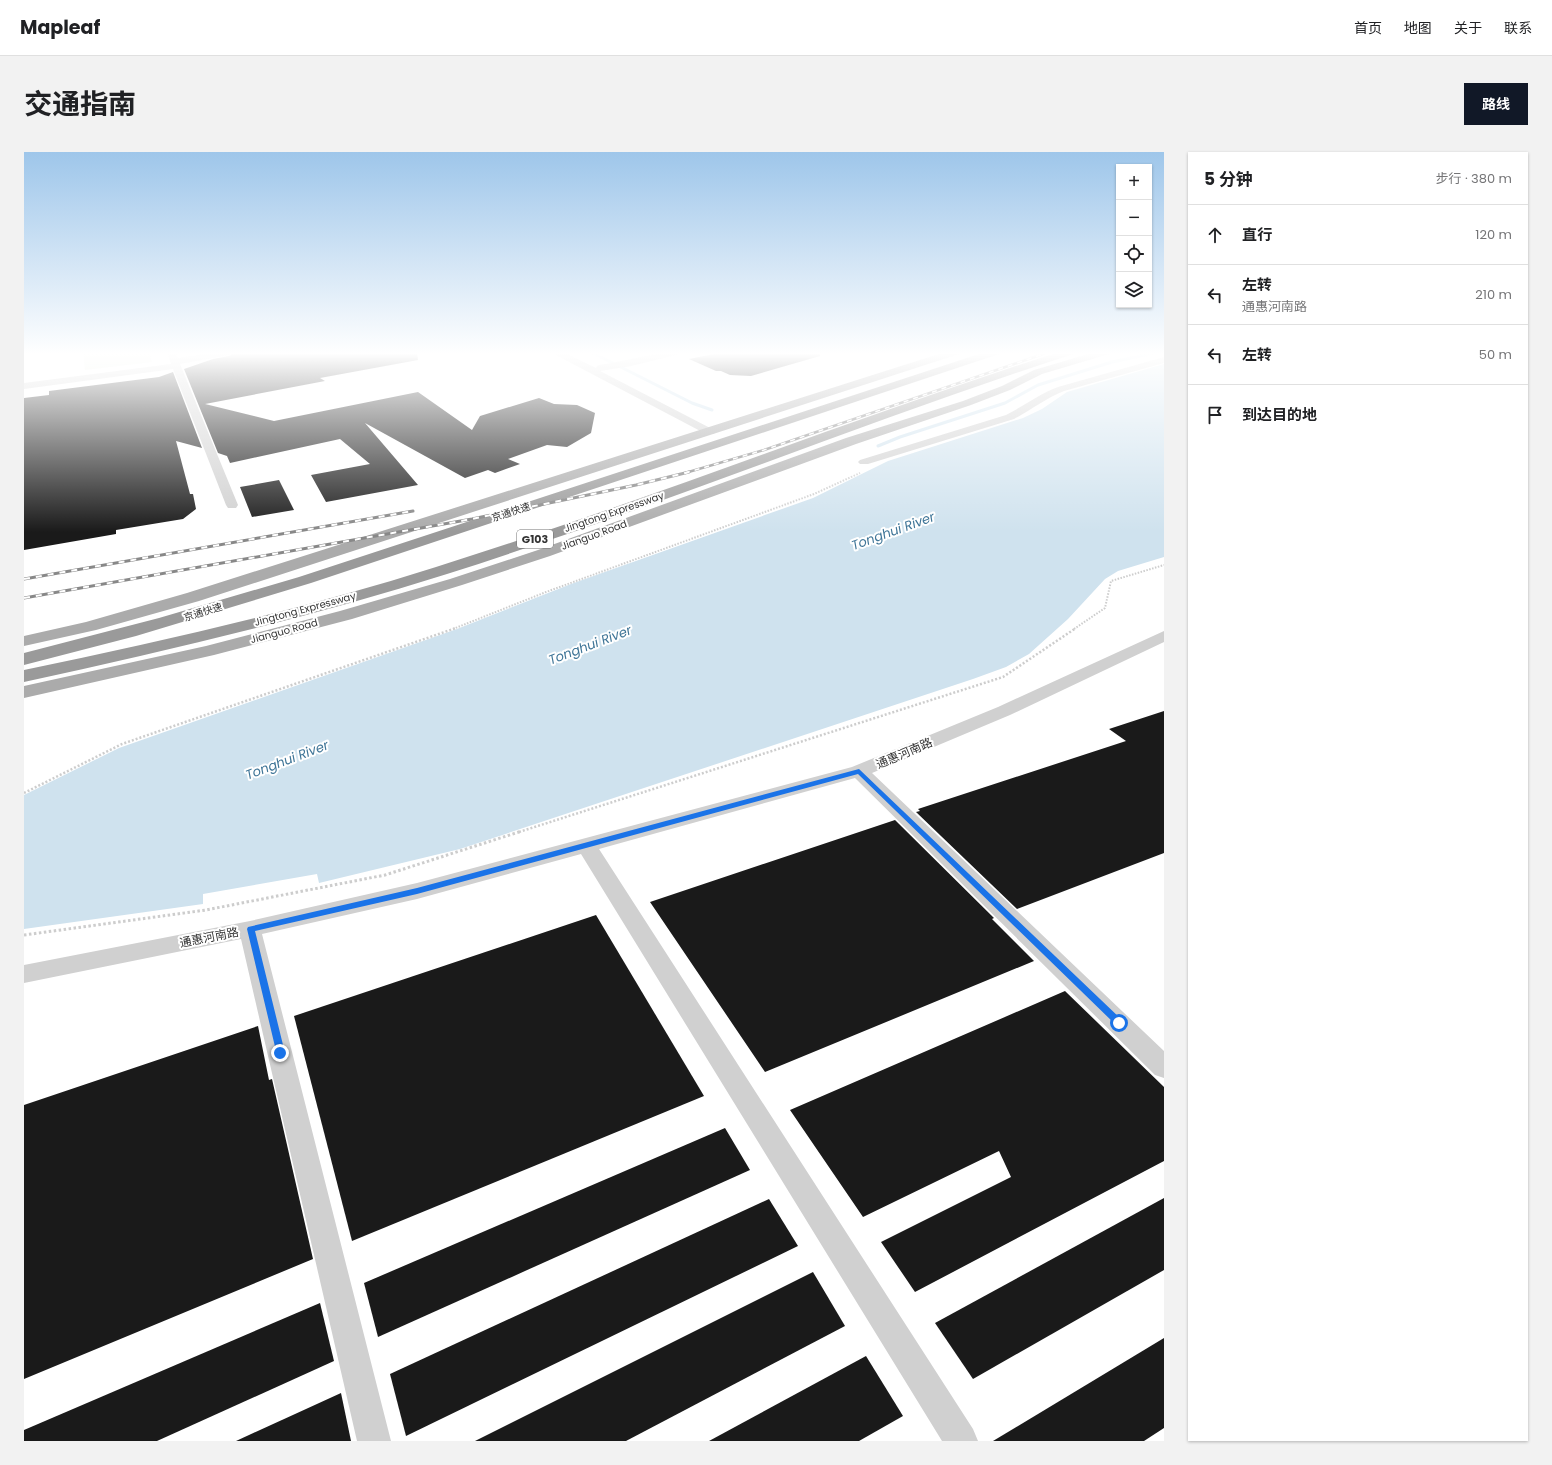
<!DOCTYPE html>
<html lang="zh">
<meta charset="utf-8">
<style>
body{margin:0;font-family:Poppins,"Noto Sans SC",sans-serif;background:#f2f2f2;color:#202124}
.controls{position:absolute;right:12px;top:12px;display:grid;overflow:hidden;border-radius:0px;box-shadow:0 1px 3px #0004}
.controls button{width:36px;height:36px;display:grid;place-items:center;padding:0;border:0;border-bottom:1px solid #e0e0e0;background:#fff;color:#202124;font:20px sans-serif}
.stop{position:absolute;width:12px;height:12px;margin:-9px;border:3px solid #1a73e8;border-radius:50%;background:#fff}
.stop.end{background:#1a73e8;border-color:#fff;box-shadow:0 1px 4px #0008}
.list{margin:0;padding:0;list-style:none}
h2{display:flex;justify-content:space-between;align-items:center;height:52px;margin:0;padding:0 16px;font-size:17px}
h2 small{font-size:13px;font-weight:400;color:#757577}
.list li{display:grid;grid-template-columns:26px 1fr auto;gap:12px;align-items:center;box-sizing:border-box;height:60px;padding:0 16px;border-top:1px solid #e0e0e0}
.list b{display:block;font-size:15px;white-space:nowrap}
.list p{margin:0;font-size:13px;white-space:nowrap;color:#757577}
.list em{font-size:13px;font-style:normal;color:#757577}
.icon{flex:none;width:22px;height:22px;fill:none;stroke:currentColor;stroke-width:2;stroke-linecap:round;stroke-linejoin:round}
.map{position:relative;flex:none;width:1140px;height:1289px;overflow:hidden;border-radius:0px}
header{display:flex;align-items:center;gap:24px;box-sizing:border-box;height:56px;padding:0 20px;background:#fff;border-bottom:1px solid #e0e0e0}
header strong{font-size:19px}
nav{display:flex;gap:22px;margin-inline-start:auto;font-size:14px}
.intro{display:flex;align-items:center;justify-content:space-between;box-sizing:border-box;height:96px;padding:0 24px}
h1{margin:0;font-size:28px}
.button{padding:10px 18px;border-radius:0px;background:#111827;color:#fff;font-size:14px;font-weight:700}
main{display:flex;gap:24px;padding:0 24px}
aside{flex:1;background:#fff;border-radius:0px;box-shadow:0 1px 3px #0004}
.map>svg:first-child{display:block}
.green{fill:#e6ecdf}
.water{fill:#cfe2ee}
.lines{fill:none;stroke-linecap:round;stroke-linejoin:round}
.stream{stroke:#cfe2ee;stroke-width:3}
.building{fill:#1a1a1a}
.path-far3{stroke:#cdcdcd;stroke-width:1.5;stroke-dasharray:1 1;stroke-linecap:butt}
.path-far2{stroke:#cdcdcd;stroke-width:2;stroke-dasharray:1.5 1.5;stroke-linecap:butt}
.path-far1{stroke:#cdcdcd;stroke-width:2.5;stroke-dasharray:2 2;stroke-linecap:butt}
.path{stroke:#cdcdcd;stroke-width:3;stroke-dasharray:2.5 2.5;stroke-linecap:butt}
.minor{fill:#d0d0d0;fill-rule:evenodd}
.major{fill:#ababab;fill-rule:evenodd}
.highway{fill:#9a9a9a;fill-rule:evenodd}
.rail-far1-casing{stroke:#888;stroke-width:2.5}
.rail-casing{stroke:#888;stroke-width:3}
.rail-far1{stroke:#fff;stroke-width:1.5;stroke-dasharray:5;stroke-linecap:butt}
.rail{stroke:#fff;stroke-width:2;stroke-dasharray:6;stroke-linecap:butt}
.route{fill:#1a73e8}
.labels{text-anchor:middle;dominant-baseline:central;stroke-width:4;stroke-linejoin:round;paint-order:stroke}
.far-street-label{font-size:10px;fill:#333;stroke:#fff}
.shield{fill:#fff;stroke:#707070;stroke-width:1}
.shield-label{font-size:11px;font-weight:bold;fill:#333}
.street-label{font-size:12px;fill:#333;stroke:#fff}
.water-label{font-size:13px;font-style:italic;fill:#3f7597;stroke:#fff}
</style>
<header>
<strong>Mapleaf</strong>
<nav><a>首页</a><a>地图</a><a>关于</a><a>联系</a></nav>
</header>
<div class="intro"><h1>交通指南</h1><a class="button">路线</a></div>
<main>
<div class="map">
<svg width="1140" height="1289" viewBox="0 0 1140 1289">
<rect width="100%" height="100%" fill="#fff"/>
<polygon class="green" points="59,200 125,200 128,210 61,218"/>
<polygon class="water" points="1140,212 1140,405 1094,419 1081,427 1044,467 1005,502 982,515 949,527 436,697 295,731 293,722 179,742 179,752 0,777 0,643 95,596 433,477 547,432 789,346 864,309 999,266 1018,257 1043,240"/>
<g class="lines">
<g class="stream">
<polyline points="567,200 668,251 688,258"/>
<polyline points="854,294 876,285 981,251 1014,233 1088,210 1135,200"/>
</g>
</g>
<g class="building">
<polygon points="220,200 393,200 394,208 296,226 301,229 181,252 250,269 394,240 448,278 456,264 515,246 530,252 553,253 571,261 567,281 543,295 523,293 484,307 496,312 471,321 464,318 441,326 341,271 394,333 302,350 287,323 346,312 316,287 206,311 203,304 194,301 160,217 189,207 205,204 210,201"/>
<polygon points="700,200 795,200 796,204 727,224 706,223 697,219 692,219 665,207"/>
<polygon points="149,220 178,296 152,289 166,342 169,342 172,357 159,367 92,378 92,382 0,398 0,246 25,243 25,239 135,225"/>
<polygon points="255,328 270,358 228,365 216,335"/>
<polygon points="1140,559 1140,701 993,757 892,660 896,659 894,657 1102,589 1085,577"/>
<polygon points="871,668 970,766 968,767 1010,809 741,920 626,750"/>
<polygon points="572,763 680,944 328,1089 270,864"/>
<polygon points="1041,839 1140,935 1140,1009 891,1140 857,1090 987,1025 975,999 839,1065 766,958"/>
<polygon points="234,874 245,928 248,927 289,1107 0,1227 0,953"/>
<polygon points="701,976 726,1018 354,1185 340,1131"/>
<polygon points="1140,1046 1140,1118 949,1227 911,1171"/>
<polygon points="745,1047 774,1094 382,1284 366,1222"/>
<polygon points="789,1120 821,1174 602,1289 451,1289"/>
<polygon points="296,1151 310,1209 133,1289 0,1289 0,1278"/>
<polygon points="1140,1186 1140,1276 1120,1289 969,1289"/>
<polygon points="842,1204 879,1264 835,1289 685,1289"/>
<polygon points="317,1241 327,1289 212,1289"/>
</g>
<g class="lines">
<polyline class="path-far3" points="1095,202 1104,200"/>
<g class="path-far2">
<polyline points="429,477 522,440 790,342 836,321"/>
<polyline points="1050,477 1081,456 1087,429 1140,413"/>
</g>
<g class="path-far1">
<polyline points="0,641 98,592 432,476"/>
<polyline points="495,680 979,525 1052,476"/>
</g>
<polyline class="path" points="0,783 182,758 361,723 498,679"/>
<g class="minor">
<polygon points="143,200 151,200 154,206 191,200 209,200 205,203 156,212 214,353 212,356 204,356 202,353 149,217 0,237 0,231 147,212"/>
<path d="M529,200H539L572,216L573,214L576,213C602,209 632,200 657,200L656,202L607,214L576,219L690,278L691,280L690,282H682L530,202Z"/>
<path d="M1140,205V211L1040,239C1022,246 1007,258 990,267L844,312H836L834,310L836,308L982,263C1000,254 1015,242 1034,235Z"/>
<polygon points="1140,479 1140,490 986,563 848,621 1140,899 1140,926 1131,923 831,626 575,697 949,1277 954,1289 918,1289 557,702 393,747 238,782 367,1289 333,1289 217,787 0,831 0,813 226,769 393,731 828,615 974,555"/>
</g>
<g class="major">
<polygon points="921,200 936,200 935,202 175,449 72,478 0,494 0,484 62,470 163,441"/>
<polygon points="1071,200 1086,200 1085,202 1018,222 986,238 947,253 832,292 526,404 438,433 328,467 190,503 0,546 0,534 182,494 316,459 426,427 514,398 822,286 939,249 978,234 1010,218"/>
</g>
<g class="highway">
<polygon points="961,200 976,200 975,202 287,431 112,484 0,513 0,501 135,466 275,425"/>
<path d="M1035,200H1050L1049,202C838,271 634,355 423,422C284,466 142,499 0,530V518C139,489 277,458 412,415C622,349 826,267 1035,200Z"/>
</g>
<g class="rail-far1-casing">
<polyline id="rail-far1" points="661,321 740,298 1025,200"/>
</g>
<g class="rail-casing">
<g id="rail">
<polyline points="0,427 389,359"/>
<polyline points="0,446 448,367 612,333 665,320"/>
</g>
</g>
<use href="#rail-far1" class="rail-far1"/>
<use href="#rail" class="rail"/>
</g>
<linearGradient id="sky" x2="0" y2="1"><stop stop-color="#9ec6ea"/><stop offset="0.53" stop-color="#fff"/><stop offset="1" stop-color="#fff" stop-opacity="0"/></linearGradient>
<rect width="1140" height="380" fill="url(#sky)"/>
<polygon class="route" points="835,617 1098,868 1099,871 1098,873 1092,873 834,622 393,742 231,779 261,901 256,905 253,903 223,777 224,775 393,736"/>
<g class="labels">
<g class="far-street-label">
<text transform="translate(487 360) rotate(-18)">京通快速</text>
<text transform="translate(590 360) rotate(-19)">Jingtong Expressway</text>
<text transform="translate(570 383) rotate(-20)">Jianguo Road</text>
<text transform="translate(281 457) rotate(-15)">Jingtong Expressway</text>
<text transform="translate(179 460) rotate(-17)">京通快速</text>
<text transform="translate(260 479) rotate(-15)">Jianguo Road</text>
</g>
<rect class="shield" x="493" y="378" width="36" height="18" rx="3"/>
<g class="shield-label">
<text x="511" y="387">G103</text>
</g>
<g class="street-label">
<text transform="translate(880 601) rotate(-23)">通惠河南路</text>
<text transform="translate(185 785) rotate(-11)">通惠河南路</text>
</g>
<g class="water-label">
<text transform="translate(869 379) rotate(-20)">Tonghui River</text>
<text transform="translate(566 493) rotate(-21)">Tonghui River</text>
<text transform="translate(263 608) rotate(-21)">Tonghui River</text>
</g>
</g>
</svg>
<div class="controls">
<button>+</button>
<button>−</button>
<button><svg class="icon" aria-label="locate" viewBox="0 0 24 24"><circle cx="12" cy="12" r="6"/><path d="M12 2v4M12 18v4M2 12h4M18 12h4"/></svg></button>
<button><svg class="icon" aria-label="layers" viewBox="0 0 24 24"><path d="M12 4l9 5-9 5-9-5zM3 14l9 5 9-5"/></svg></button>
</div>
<div class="stop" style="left:1095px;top:871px"></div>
<div class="stop end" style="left:256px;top:901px"></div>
</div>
<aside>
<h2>5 分钟<small>步行 · 380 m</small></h2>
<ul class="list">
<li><svg class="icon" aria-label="ahead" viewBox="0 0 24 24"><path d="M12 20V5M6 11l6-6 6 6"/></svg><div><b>直行</b></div><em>120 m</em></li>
<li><svg class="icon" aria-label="left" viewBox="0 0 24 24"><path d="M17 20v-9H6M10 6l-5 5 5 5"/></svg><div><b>左转</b><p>通惠河南路</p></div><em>210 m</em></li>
<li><svg class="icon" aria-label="left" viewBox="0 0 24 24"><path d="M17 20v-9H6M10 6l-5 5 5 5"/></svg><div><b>左转</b></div><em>50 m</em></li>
<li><svg class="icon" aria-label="arrive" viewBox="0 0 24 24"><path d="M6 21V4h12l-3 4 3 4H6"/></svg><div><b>到达目的地</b></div></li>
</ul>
</aside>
</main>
